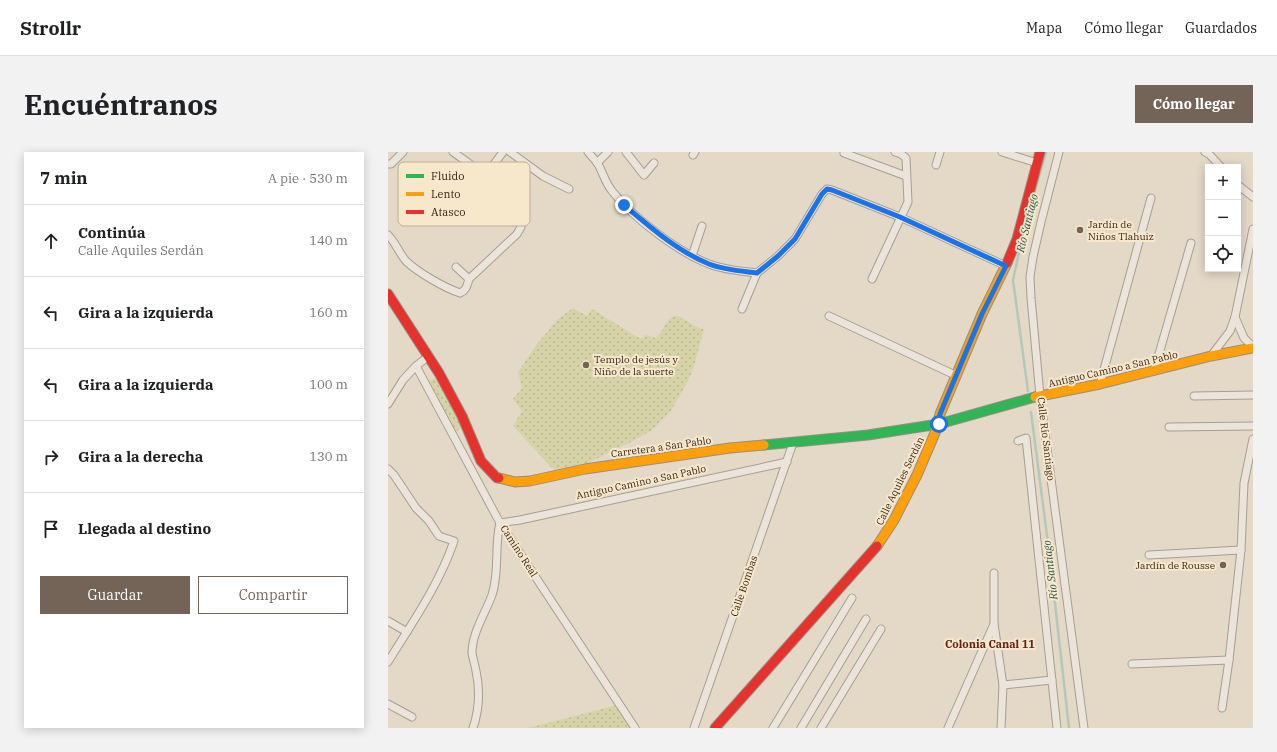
<!DOCTYPE html>
<html lang="es">
<meta charset="utf-8">
<style>
body{margin:0;font-family:"IBM Plex Serif",serif;background:#f2f2f2;color:#202124}
.controls{position:absolute;right:12px;top:12px;display:grid;overflow:hidden;border-radius:0px;box-shadow:0 2px 10px #0003}
.controls button{width:36px;height:36px;display:grid;place-items:center;padding:0;border:0;border-bottom:1px solid #e0e0e0;background:#fff;color:#202124;font:20px sans-serif}
.stop{position:absolute;width:12px;height:12px;margin:-9px;border:3px solid #1a73e8;border-radius:50%;background:#fff}
.stop.end{background:#1a73e8;border-color:#fff;box-shadow:0 1px 4px #0008}
.list{margin:0;padding:0;list-style:none}
h2{display:flex;justify-content:space-between;align-items:center;height:52px;margin:0;padding:0 16px;font-size:17px}
h2 small{font-size:13px;font-weight:400;color:#757577}
.list li{display:grid;grid-template-columns:26px 1fr auto;gap:12px;align-items:center;box-sizing:border-box;height:72px;padding:0 16px;border-top:1px solid #e0e0e0}
.list b{display:block;font-size:15px;white-space:nowrap}
.list p{margin:0;font-size:13px;white-space:nowrap;color:#757577}
.list em{font-size:13px;font-style:normal;color:#757577}
.actions{display:flex;gap:8px;padding:12px 16px}
.actions a{flex:1;padding:9px 0;border:1px solid #736457;border-radius:0px;text-align:center;font-size:14px;color:#736457}
.actions .main{background:#736457;color:#fff}
.icon{flex:none;width:22px;height:22px;fill:none;stroke:currentColor;stroke-width:2;stroke-linecap:round;stroke-linejoin:round}
.map{position:relative;flex:none;width:865px;height:576px;overflow:hidden;border-radius:0px}
header{display:flex;align-items:center;gap:24px;box-sizing:border-box;height:56px;padding:0 20px;background:#fff;border-bottom:1px solid #e0e0e0}
header strong{font-size:19px}
nav{display:flex;gap:22px;margin-inline-start:auto;font-size:14px}
.intro{display:flex;align-items:center;justify-content:space-between;box-sizing:border-box;height:96px;padding:0 24px}
h1{margin:0;font-size:28px}
.button{padding:10px 18px;border-radius:0px;background:#736457;color:#fff;font-size:14px;font-weight:700}
main{display:flex;gap:24px;padding:0 24px}
aside{flex:1;background:#fff;border-radius:0px;box-shadow:0 2px 10px #0003}
.map>svg:first-child{display:block}
.green{fill:url(#green-dots)}
.lines{fill:none;stroke-linecap:round;stroke-linejoin:round}
.stream{stroke:#b4c8ba;stroke-width:2.5}
.street-casing{stroke:#a89e91;stroke-width:9}
.fast-casing{stroke:#988d81;stroke-width:11}
.slow-casing{stroke:#988d81;stroke-width:11}
.jam-casing{stroke:#988d81;stroke-width:11}
.street{stroke:#ebe4da;stroke-width:7}
.fast{stroke:#30b455;stroke-width:9}
.slow{stroke:#ff9f0a;stroke-width:9}
.jam{stroke:#e5322d;stroke-width:9}
.route{stroke:#1a73e8;stroke-width:5}
.poi-dot{fill:#736457;stroke:#f7e7cb;stroke-width:1.5}
.labels{text-anchor:middle;dominant-baseline:central;stroke-width:4;stroke-linejoin:round;paint-order:stroke}
.poi-label{font-size:10px;fill:#36251a;stroke:#f7e7cb;text-anchor:start}
.street-label{font-size:10px;fill:#36251a;stroke:#f7e7cb}
.water-label{font-size:11px;font-style:italic;fill:#285750;stroke:#f7e7cb}
.neighbourhood-label{font-size:11px;font-weight:bold;fill:#652117;stroke:#f7e7cb}
.key{fill:#f7e7cb;stroke:#bdad96;stroke-width:1}
.key-label{font-size:11px;fill:#36251a}
</style>
<header>
<strong>Strollr</strong>
<nav><a>Mapa</a><a>Cómo llegar</a><a>Guardados</a></nav>
</header>
<div class="intro"><h1>Encuéntranos</h1><a class="button">Cómo llegar</a></div>
<main>
<aside>
<h2>7 min<small>A pie · 530 m</small></h2>
<ul class="list">
<li><svg class="icon" aria-label="ahead" viewBox="0 0 24 24"><path d="M12 20V5M6 11l6-6 6 6"/></svg><div><b>Continúa</b><p>Calle Aquiles Serdán</p></div><em>140 m</em></li>
<li><svg class="icon" aria-label="left" viewBox="0 0 24 24"><path d="M17 20v-9H6M10 6l-5 5 5 5"/></svg><div><b>Gira a la izquierda</b></div><em>160 m</em></li>
<li><svg class="icon" aria-label="left" viewBox="0 0 24 24"><path d="M17 20v-9H6M10 6l-5 5 5 5"/></svg><div><b>Gira a la izquierda</b></div><em>100 m</em></li>
<li><svg class="icon" aria-label="right" viewBox="0 0 24 24"><path d="M7 20v-9h11M14 6l5 5-5 5"/></svg><div><b>Gira a la derecha</b></div><em>130 m</em></li>
<li><svg class="icon" aria-label="arrive" viewBox="0 0 24 24"><path d="M6 21V4h12l-3 4 3 4H6"/></svg><div><b>Llegada al destino</b></div></li>
</ul>
<div class="actions"><a class="main">Guardar</a><a>Compartir</a></div>
</aside>
<div class="map">
<svg width="865" height="576" viewBox="0 0 865 576">
<defs>
<pattern id="green-dots" width="8" height="8" patternUnits="userSpaceOnUse"><rect width="8" height="8" fill="#d7d3a8"/><path d="M2 2h.1M6 6h.1" fill="none" stroke="#b9b590" stroke-width="1.8" stroke-linecap="round"/></pattern>
</defs>
<rect width="100%" height="100%" fill="#e4d9c7"/>
<g class="green">
<path d="M185,156L199,164L204,157L253,187L258,183L267,186C277,181 276,164 290,164L313,177H316L306,214L301,227L283,259L263,279L243,290L196,313L169,319L164,316L125,274L134,259L125,247L134,236L130,220L149,192L170,167Z"/>
<polygon points="47,226 74,275 66,281 39,230"/>
<polygon points="233,552 249,576 140,576"/>
</g>
<g class="lines">
<g class="stream">
<polyline points="644,49 658,0"/>
<polyline points="634,87 625,128 640,239"/>
<polyline points="643,260 662,407 681,576"/>
</g>
<g class="street-casing">
<g id="street">
<polyline points="122,0 155,24 181,37"/>
<path d="M200,0C203,4 207,7 210,12C215,21 217,30 224,39C244,65 290,100 321,112C336,118 353,119 369,121L390,104L407,87L434,42L439,37L444,38L512,65L618,114"/>
<polyline points="238,0 256,23 266,11"/>
<polyline points="614,0 649,11"/>
<polyline points="671,0 653,70 645,105 642,125 643,146 652,244 696,576"/>
<polyline points="817,0 821,2 833,15"/>
<polyline points="456,1 518,24"/>
<polyline points="305,3 307,0"/>
<polyline points="209,11 220,0"/>
<polyline points="0,12 3,12 15,0"/>
<polyline points="548,13 552,0"/>
<polyline points="98,23 115,0"/>
<polyline points="850,33 865,45"/>
<polyline points="49,38 88,16"/>
<path d="M0,83C8,91 11,101 18,109C29,120 57,136 72,141C79,138 79,133 81,127L129,82L133,75C121,38 95,21 65,0"/>
<polyline points="304,104 314,74"/>
<polyline points="68,115 81,127"/>
<polyline points="484,127 520,50 518,6 513,2 507,0"/>
<polyline points="354,157 369,121"/>
<polyline points="441,164 569,224"/>
<polyline points="847,165 856,186 865,195"/>
<polyline points="823,204 842,179 847,165 865,77"/>
<polyline points="28,214 112,371 247,576"/>
<polyline points="766,219 803,91"/>
<polyline points="712,232 763,46"/>
<polyline points="806,244 865,243"/>
<polyline points="0,252 15,228 28,214 41,204"/>
<polyline points="781,275 865,274"/>
<polyline points="630,289 638,286 669,576"/>
<path d="M0,317L6,323L28,356L41,369L51,384L66,389C51,433 24,471 0,510"/>
<polyline points="761,403 853,398"/>
<polyline points="606,421 606,472 615,533 613,576"/>
<polyline points="0,469 19,480"/>
<polyline points="744,512 841,508"/>
<polyline points="615,533 664,528"/>
<polyline points="0,552 24,565"/>
<polyline points="834,556 841,508 853,398 856,331 865,287"/>
<path d="M85,576C91,558 92,537 88,519C87,513 85,507 84,501C84,481 97,462 104,443C112,419 106,394 112,371L132,368L399,310"/>
<polyline points="306,576 405,291"/>
<polyline points="385,576 464,446"/>
<polyline points="413,576 478,467"/>
<polyline points="433,576 493,477"/>
<polyline points="560,576 606,472"/>
</g>
</g>
<g class="fast-casing">
<polyline id="fast" points="376,293 480,283 551,272 647,245"/>
</g>
<g class="slow-casing">
<g id="slow">
<polyline points="647,245 712,232 823,204 865,196"/>
<polyline points="111,326 127,330 142,329 197,317 342,296 376,293"/>
<polyline points="489,394 506,368 529,323 547,281 552,262 594,162 619,111"/>
</g>
</g>
<g class="jam-casing">
<g id="jam">
<polyline points="619,111 629,87 652,0"/>
<polyline points="0,142 51,221 74,264 93,309 109,326 111,326"/>
<polyline points="327,576 489,394"/>
</g>
</g>
<use href="#street" class="street"/>
<use href="#fast" class="fast"/>
<use href="#slow" class="slow"/>
<use href="#jam" class="jam"/>
</g>
<g class="lines">
<path class="route" d="M236,53C262,75 289,99 321,112C336,118 353,119 369,121L390,104L407,87L434,42L439,37L444,38L512,65L618,114L594,162L552,262L551,272"/>
</g>
<g class="poi-dot">
<circle cx="692" cy="78" r="4"/>
<circle cx="198" cy="213" r="4"/>
<circle cx="835" cy="413" r="4"/>
</g>
<g class="labels">
<g class="poi-label">
<text x="700" y="72">Jardín de<tspan x="700" dy="12">Niños Tlahuiz</tspan></text>
<text x="206" y="207">Templo de jesús y<tspan x="206" dy="12">Niño de la suerte</tspan></text>
<text x="827" y="413" text-anchor="end">Jardín de Rousse</text>
</g>
<g class="street-label">
<text transform="translate(725 217) rotate(-13)">Antiguo Camino a San Pablo</text>
<text transform="translate(658 287) rotate(83)">Calle Río Santiago</text>
<text transform="translate(273 295) rotate(-8)">Carretera a San Pablo</text>
<text transform="translate(512 329) rotate(-64)">Calle Aquiles Serdán</text>
<text transform="translate(253 330) rotate(-12)">Antiguo Camino a San Pablo</text>
<text transform="translate(131 399) rotate(57)">Camino Real</text>
<text transform="translate(356 434) rotate(-71)">Calle Bombas</text>
</g>
<g class="water-label">
<text transform="translate(639 71) rotate(-76)">Río Santiago</text>
<text transform="translate(662 418) rotate(-97)">Río Santiago</text>
</g>
<g class="neighbourhood-label">
<text x="602" y="492">Colonia Canal 11</text>
</g>
</g>
<rect x="10" y="10" width="132" height="64" rx="6" class="key"/>
<rect x="18" y="22" width="18" height="4" fill="#30b455"/>
<rect x="18" y="40" width="18" height="4" fill="#ff9f0a"/>
<rect x="18" y="58" width="18" height="4" fill="#e5322d"/>
<g class="key-label">
<text x="43" y="28">Fluido</text>
<text x="43" y="46">Lento</text>
<text x="43" y="64">Atasco</text>
</g>
</svg>
<div class="controls">
<button>+</button>
<button>−</button>
<button><svg class="icon" aria-label="locate" viewBox="0 0 24 24"><circle cx="12" cy="12" r="6"/><path d="M12 2v4M12 18v4M2 12h4M18 12h4"/></svg></button>
</div>
<div class="stop" style="left:551px;top:272px"></div>
<div class="stop end" style="left:236px;top:53px"></div>
</div>
</main>
